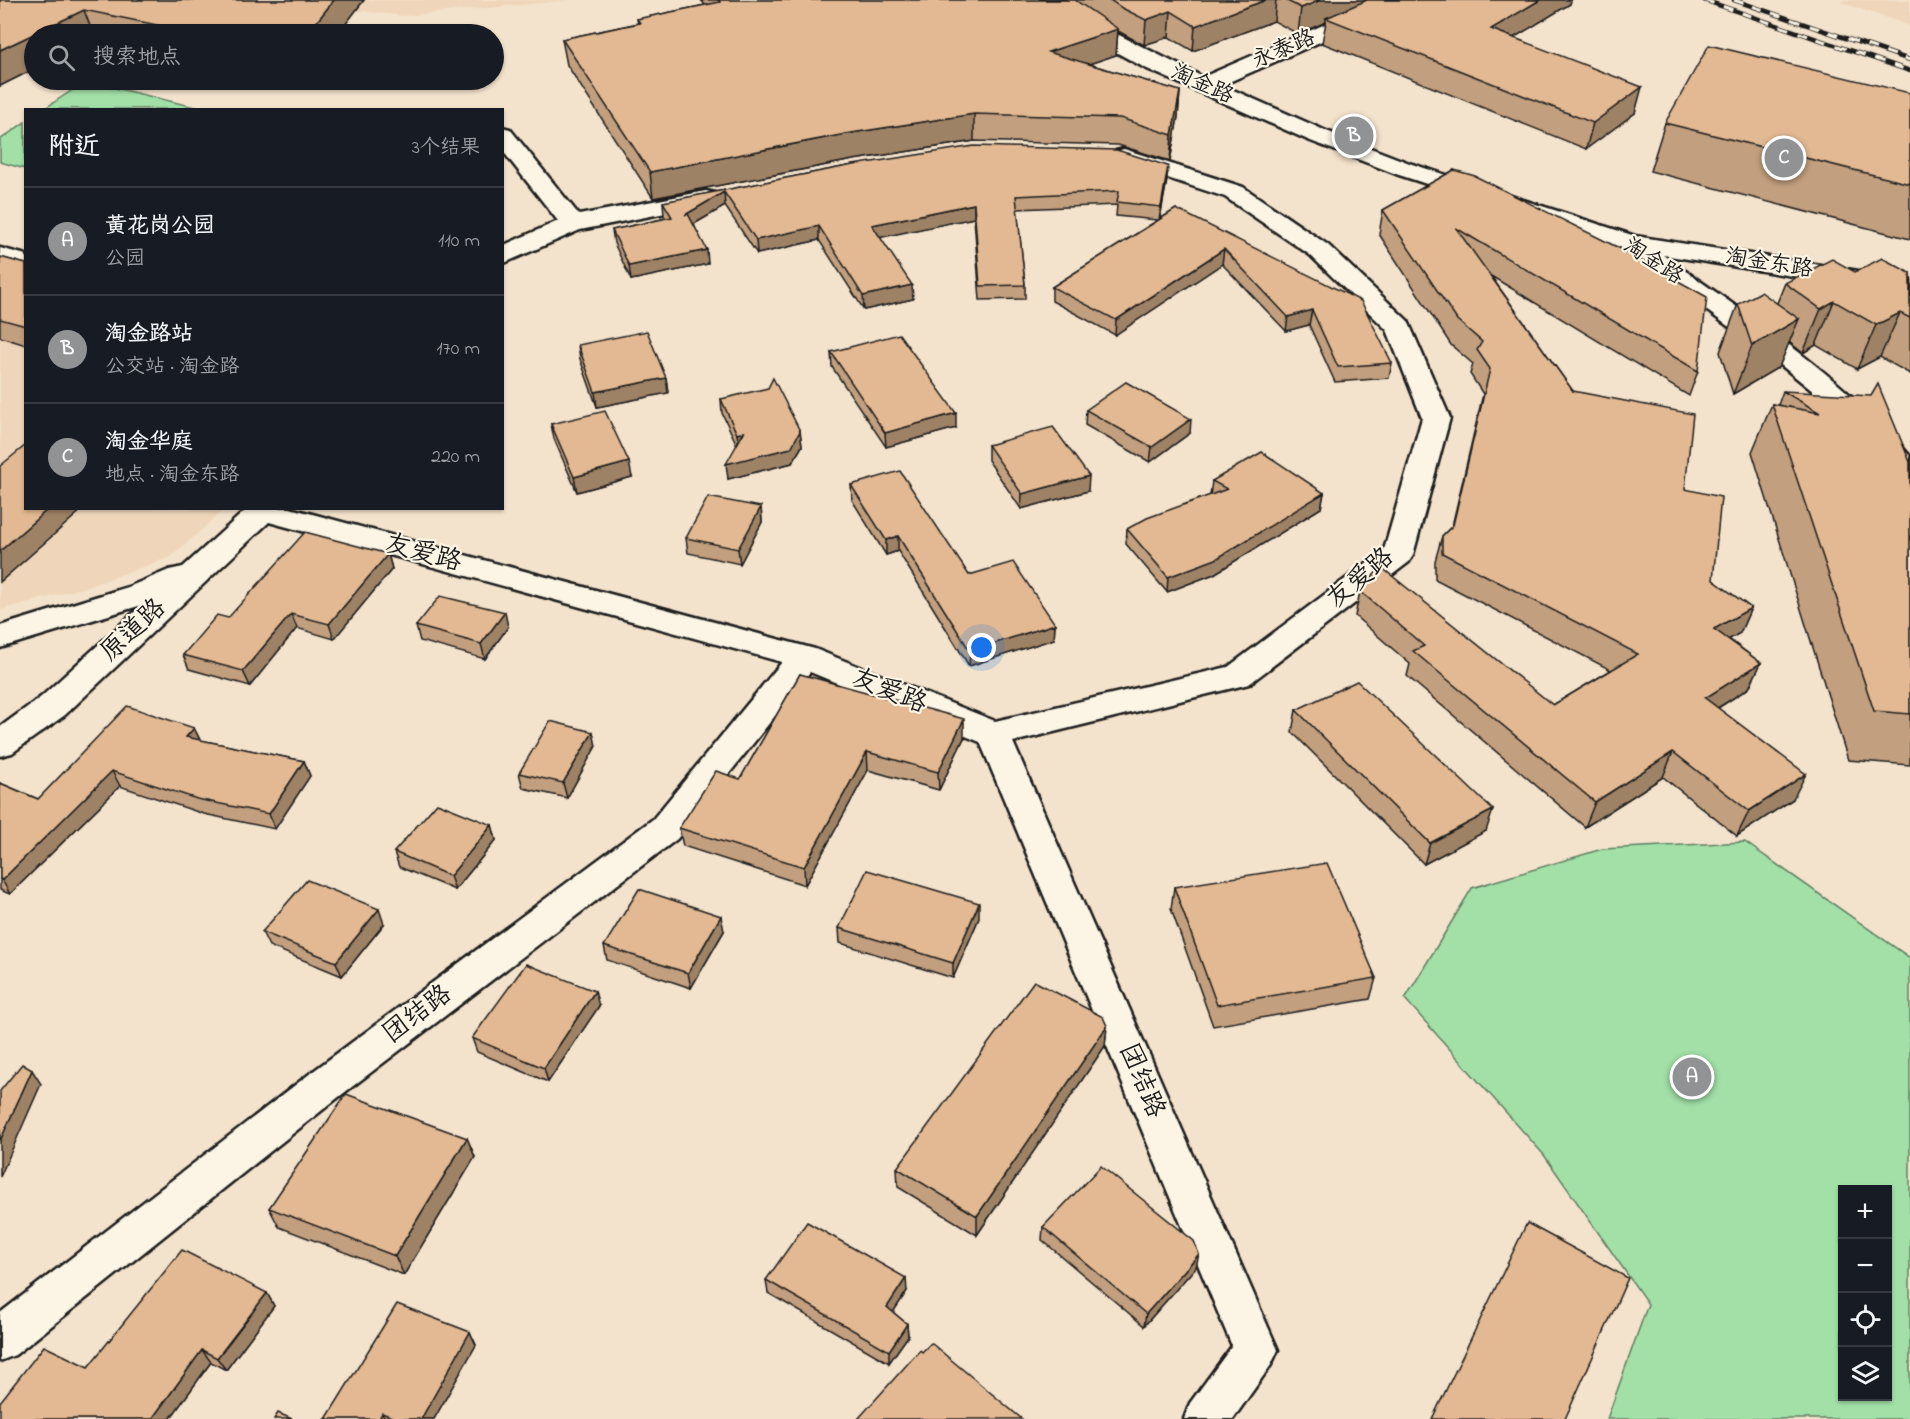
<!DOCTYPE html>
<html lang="zh">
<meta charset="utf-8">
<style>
body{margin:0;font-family:"Indie Flower","LXGW WenKai TC",sans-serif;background:#242831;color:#f1f3f6}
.controls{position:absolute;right:18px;bottom:18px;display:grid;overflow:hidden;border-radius:0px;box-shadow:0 2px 4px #0004}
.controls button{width:54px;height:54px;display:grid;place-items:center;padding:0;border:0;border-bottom:2px solid #363941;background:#171b24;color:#f1f3f6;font:30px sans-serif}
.you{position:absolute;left:982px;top:648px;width:21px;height:21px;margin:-15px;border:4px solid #fff;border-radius:50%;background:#1a73e8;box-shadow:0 0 0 9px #1a73e833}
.badge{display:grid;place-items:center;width:39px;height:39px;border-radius:50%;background:#919294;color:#fff;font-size:20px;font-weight:700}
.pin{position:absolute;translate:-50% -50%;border:3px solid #fff;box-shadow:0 2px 6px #0006}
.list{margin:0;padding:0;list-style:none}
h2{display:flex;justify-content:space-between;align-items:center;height:78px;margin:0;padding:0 24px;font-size:26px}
h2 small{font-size:20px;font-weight:400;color:#9ea1a6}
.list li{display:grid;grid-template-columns:39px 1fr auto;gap:18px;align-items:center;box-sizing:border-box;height:108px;padding:0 24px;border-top:2px solid #363941}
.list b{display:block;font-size:22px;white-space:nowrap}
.list p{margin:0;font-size:20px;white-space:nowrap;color:#9ea1a6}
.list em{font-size:20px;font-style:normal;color:#9ea1a6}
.icon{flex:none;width:33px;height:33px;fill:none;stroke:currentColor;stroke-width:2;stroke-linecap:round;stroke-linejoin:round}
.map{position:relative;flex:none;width:1910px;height:1419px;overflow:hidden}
.search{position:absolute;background:#171b24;box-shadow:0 2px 4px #0004;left:24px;top:24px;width:480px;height:66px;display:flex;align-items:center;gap:15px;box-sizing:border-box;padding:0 21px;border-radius:33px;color:#9ea1a6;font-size:22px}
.panel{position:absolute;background:#171b24;box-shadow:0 2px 4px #0004;left:24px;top:108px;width:480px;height:402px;border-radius:0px}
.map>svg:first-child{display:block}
.built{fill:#efd6bb}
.green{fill:#a2e0a8;stroke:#5f7e62;stroke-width:1.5;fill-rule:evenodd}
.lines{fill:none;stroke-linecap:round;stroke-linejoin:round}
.minor-casing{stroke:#1c1c1c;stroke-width:5}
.minor{fill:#fcf5e5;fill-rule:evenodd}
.rail-casing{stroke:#1c1c1c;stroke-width:4.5}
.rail{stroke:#fcf5e5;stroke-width:3;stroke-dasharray:10;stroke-linecap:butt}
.wall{fill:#c29f7e;stroke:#1c1c1c;stroke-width:1.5}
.shaded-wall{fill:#9e8266;stroke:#1c1c1c;stroke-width:1.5}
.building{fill:#e2b992;stroke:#1c1c1c;stroke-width:1.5}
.labels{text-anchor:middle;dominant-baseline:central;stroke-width:4.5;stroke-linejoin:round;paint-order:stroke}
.far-street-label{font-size:22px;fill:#1c1c1c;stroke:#fcf5e5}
.street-label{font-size:26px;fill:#1c1c1c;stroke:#fcf5e5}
</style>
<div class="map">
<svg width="1910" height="1419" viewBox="0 0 1910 1419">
<rect width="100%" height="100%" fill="#f4e3cc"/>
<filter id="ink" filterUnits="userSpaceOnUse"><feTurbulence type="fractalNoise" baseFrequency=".0167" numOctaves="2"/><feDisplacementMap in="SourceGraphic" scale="12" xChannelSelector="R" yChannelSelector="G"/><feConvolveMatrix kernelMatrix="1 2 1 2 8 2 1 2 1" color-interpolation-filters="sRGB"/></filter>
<g filter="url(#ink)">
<g class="built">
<polygon points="259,0 573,0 404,16"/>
<polygon points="1846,0 1910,0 1910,26 1840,2"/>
<polygon points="0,271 25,278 26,508 225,509 171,557 84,588 0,610"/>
</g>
<g class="green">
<polygon points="86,81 203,109 44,109"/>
<polygon points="25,122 25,169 0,162 0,140"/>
<path d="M1745,842L1910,958V1419H1607L1648,1304L1544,1155L1405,999L1472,888L1602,849ZM1842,1190H1888V1396H1842Z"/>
</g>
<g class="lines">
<g class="minor-casing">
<g id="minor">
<path d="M1041,0H1066L1119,35L1203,77L1381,0H1410L1406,4L1222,85L1324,130L1412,164L1635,236L1910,279V295L1663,255C1750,317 1841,374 1910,456V484L1900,482L1865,439L1825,401L1777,362L1620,247L1396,174L1308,140L1145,68L1103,45Z"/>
<polygon points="502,127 510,129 579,215 706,191 715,193 718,198 715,203 706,205 580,230 502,264 502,246 558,221 502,150"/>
<polygon points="1124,149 1243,187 1328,245 1408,321 1450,418 1413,555 1409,562 1249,684 1013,742 1278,1350 1271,1365 1233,1419 1184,1419 1190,1403 1232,1346 980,742 810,672 677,839 340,1096 15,1355 0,1361 0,1313 312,1072 653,819 782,662 269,522 65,715 12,753 0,756 0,727 41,697 142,605 0,648 0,626 128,587 169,570 183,567 248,508 290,508 815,649 995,721 1228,667 1384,550 1422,418 1387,330 1310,255 1225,197 1116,161 1112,156 1116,151"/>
<polygon points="0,248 26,255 26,271 0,264"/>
</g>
</g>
<use href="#minor" class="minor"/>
<g class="rail-casing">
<g id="rail">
<polyline points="1704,0 1910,71"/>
<polyline points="1734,0 1910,60"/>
</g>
</g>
<use href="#rail" class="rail"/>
</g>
<g class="wall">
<polygon points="0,0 364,0 338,34 34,34 34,69 0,86"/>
<polygon points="701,0 1571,0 1570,4 1513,38 1635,113 1586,149 1322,43 1326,22 1298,34 1274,21 1193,51 1169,37 1144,45 1118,31 1116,55 1089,64 1180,91 1178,117 1170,161 1118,145 974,141 853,160 653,198 567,65 562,39 638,23 637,19 705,5"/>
<polygon points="282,80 304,80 301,83"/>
<polygon points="1910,93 1910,239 1650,171 1665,123"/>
<polygon points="853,165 1167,180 1160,219 1176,209 1392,363 1389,378 1335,382 1309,325 1286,331 1222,264 1115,335 1052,301 1052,287 1158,220 1116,216 1117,205 1017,209 1025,285 1025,299 980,300 974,218 880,237 913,299 864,310 819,240 757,254 725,206 694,224 708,264 631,280 614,243 612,230 666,218 664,216 663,202"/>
<polygon points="1454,170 1698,371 1689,396 1491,276 1573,391 1685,489 1713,580 1751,608 1740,633 1729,639 1761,663 1749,688 1718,708 1793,799 1737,836 1663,777 1585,827 1407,676 1410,664 1355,616 1360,591 1553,705 1611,670 1435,579 1435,561 1442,536 1452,526 1483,394 1470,374 1473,364 1451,345 1379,234 1383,210"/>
<polygon points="0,257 26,264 26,345 0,337"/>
<polygon points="1855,272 1910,273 1910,374 1880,357 1857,369 1816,345 1803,353 1789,342 1779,367 1733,394 1720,352 1738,304 1777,303 1785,283"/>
<polygon points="578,345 666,378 668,393 597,407 580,359"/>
<polygon points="831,352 956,428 886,447 832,367"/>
<polygon points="1783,391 1910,462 1910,765 1848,760 1752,452 1772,404 1778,405"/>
<polygon points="721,399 800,431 802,446 792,463 728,479 737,445 722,413"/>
<polygon points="1086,410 1190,433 1150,462 1085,425"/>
<polygon points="551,424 632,477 577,492 554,439"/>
<polygon points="988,445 1088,491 1021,509 988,460"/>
<polygon points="1212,481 1324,493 1321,508 1214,574 1167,592 1126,544 1127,529 1210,496"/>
<polygon points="851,485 969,575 1055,624 1054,639 969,666 898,551 886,555 852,500"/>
<polygon points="761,507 762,522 740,564 688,553 686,538"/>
<polygon points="388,554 392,569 334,639 297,628 250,686 189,669 183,655 228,618"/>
<polygon points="416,626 508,627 485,659 420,641"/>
<polygon points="800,674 964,738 939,790 868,770 805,885 683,846 679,828 740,779"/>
<polygon points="1296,710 1486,831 1424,864 1292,732"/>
<polygon points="194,728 200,740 304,761 310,776 275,829 204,814 120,786 10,894 0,890 0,783 38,799"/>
<polygon points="596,746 567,798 523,788 519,773"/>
<polygon points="492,825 496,840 455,890 399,867 394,852"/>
<polygon points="1174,887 1376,978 1370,999 1213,1026 1171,909"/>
<polygon points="979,918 953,978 840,943 839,928"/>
<polygon points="384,924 342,976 269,946 262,932"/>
<polygon points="724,931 691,988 607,960 604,946"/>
<polygon points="599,1006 548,1082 477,1052 472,1038"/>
<polygon points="1107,1026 1105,1046 977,1235 898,1187 897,1168"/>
<polygon points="467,1138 475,1157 404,1275 279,1227 269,1208"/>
<polygon points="1043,1227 1196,1267 1144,1326 1042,1240"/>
<polygon points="766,1280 907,1291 893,1312 907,1324 908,1336 889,1363 768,1293"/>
<polygon points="267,1293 274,1306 226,1370 211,1362 170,1419 0,1419"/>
<polygon points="470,1332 476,1345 434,1419 326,1419"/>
</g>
<g class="shaded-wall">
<polygon points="334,0 364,0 338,34 307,34"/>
<polygon points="1266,0 1276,0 1274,21 1193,51 1195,26"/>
<polygon points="1321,0 1375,0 1326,18 1326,22 1298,34 1301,8"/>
<polygon points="1540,0 1571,0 1570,4 1485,55 1491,29"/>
<polygon points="84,10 93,34 34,34 34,69 0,86 0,50"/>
<polygon points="1171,11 1169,37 1144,45 1146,20"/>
<polygon points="1118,29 1116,55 1047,78 1048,52"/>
<polygon points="1642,87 1635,113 1586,149 1593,123"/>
<polygon points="1180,91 1178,117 1170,161 1172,135"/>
<polygon points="974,114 974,141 853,160 653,198 650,172 851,133"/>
<polygon points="1168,166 1167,180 1159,221 1161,207"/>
<polygon points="724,192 725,206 687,228 685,215"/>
<polygon points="974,204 974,218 873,239 872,225"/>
<polygon points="819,226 819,240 757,254 756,240"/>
<polygon points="1224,249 1222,264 1115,335 1116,320"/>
<polygon points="707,250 708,264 631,280 629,266"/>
<polygon points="912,285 913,299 864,310 863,296"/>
<polygon points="1834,301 1816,345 1803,353 1821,309"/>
<polygon points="1312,310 1309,325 1286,331 1288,317"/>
<polygon points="1900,313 1880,357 1857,369 1876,325"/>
<polygon points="1799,319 1779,367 1733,394 1752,346"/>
<polygon points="666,378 668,393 597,407 595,392"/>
<polygon points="956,413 956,428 886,447 885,433"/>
<polygon points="1191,419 1190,433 1150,462 1152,447"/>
<polygon points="800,431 802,446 792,463 728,479 726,464"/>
<polygon points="744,432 739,449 737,434"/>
<polygon points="629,462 632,477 577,492 574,477"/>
<polygon points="1089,476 1088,491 1021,509 1022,494"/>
<polygon points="1324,493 1321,508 1214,574 1167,592 1168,577"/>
<polygon points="761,507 762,522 740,564 738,549"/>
<polygon points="49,508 84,508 0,582 0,551"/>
<polygon points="898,536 898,551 886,555 886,540"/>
<polygon points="388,554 392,569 334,639 329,624"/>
<polygon points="1751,608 1740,633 1704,654 1714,629"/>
<polygon points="505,612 508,627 485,659 481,644"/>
<polygon points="291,614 297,628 250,686 243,671"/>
<polygon points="1055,624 1054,639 969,666 970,651"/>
<polygon points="1761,663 1749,688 1694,723 1705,698"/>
<polygon points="964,719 964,738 939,790 938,772"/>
<polygon points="194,728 201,742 186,737"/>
<polygon points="593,732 596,746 567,798 563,783"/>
<polygon points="867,752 868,770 805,885 804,867"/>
<polygon points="1673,752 1663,777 1585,827 1595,802"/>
<polygon points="304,761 310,776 275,829 269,814"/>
<polygon points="112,771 120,786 10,894 2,880"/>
<polygon points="1806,774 1793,799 1737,836 1749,811"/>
<polygon points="1493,810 1486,831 1424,864 1430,843"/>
<polygon points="492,825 496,840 455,890 450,876"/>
<polygon points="979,903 979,918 953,978 953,963"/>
<polygon points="379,909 384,924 342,976 336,962"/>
<polygon points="721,916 724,931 691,988 688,973"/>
<polygon points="595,991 599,1006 548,1082 544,1068"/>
<polygon points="1107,1026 1105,1046 977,1235 977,1216"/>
<polygon points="32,1070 41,1084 0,1177 0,1141"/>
<polygon points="467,1138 475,1157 404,1275 395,1256"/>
<polygon points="1199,1254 1196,1267 1144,1326 1146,1314"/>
<polygon points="906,1278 907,1291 888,1320 887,1307"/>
<polygon points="267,1293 274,1306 226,1370 217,1358"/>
<polygon points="907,1324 908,1336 889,1363 889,1351"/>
<polygon points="470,1332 476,1345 434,1419 421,1419"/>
<polygon points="202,1350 211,1362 170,1419 152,1419"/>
<polygon points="382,1413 385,1419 379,1419"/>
</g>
<g class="building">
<polygon points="0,0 334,0 307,34 201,34 84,10 0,50"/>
<polygon points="718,0 1075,0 1118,29 1048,52 1180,91 1172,135 1120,118 974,114 851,133 650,172 562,39 640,23 637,19 720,2"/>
<polygon points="1110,0 1266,0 1195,26 1171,11 1146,20 1122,8"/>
<polygon points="1285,0 1321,0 1301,8"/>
<polygon points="1367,0 1540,0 1491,29 1642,87 1593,123 1326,18"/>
<polygon points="1709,45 1910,93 1910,184 1665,123"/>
<polygon points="974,146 1117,150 1168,166 1161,207 1117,202 1119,191 1016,196 1025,285 980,286 974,204 872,225 912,285 863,296 819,226 756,240 724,192 685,215 688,214 707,250 629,266 612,230 672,217 663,202 853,165"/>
<polygon points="1454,170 1475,176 1617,247 1707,297 1698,371 1456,228 1573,391 1693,414 1685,489 1721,497 1713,580 1751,608 1714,629 1761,663 1705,698 1806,774 1749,811 1673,752 1595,802 1413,651 1424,646 1360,591 1381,567 1553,705 1638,654 1442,553 1442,536 1453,525 1490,369 1477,350 1482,342 1457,320 1383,210"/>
<polygon points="1176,209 1361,301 1392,363 1338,367 1312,310 1288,317 1224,249 1116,320 1052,287"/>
<polygon points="0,257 26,264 26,326 0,319"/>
<polygon points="1882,258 1910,273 1910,318 1900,313 1876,325 1834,301 1821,309 1785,283 1832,259 1855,272"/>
<polygon points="1761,292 1799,319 1752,346 1738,304"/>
<polygon points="647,331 666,378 595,392 578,345"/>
<polygon points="899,334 956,413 885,433 831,352"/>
<polygon points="773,378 800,431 791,448 726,464 744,432 737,434 721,399 768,388"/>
<polygon points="1126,382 1191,419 1152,447 1086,410"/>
<polygon points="1878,384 1910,462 1910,714 1874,711 1772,404 1820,413 1783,391 1871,396"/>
<polygon points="605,411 629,462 574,477 551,424"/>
<polygon points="1053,427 1089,476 1022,494 988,445"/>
<polygon points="26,445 26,508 49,508 0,551 0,466"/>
<polygon points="1262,452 1324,493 1216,559 1168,577 1127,529 1147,518 1227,489 1212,481"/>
<polygon points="900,471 969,575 1013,562 1055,624 970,651 898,536 886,540 851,485"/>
<polygon points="708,497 761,507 738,549 686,538"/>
<polygon points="305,532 388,554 329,624 291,614 243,671 183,655 217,615 228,618"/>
<polygon points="440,596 505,612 481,644 416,626"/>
<polygon points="800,674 964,719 938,772 867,752 804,867 679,828 716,771 740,779"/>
<polygon points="1357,681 1493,810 1430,843 1296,710"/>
<polygon points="127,706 194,728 186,737 304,761 269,814 197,799 112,771 2,880 0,879 0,783 38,799"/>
<polygon points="550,721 593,732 563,783 519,773"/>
<polygon points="437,803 492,825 450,876 394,852"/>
<polygon points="1327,863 1376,978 1217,1005 1174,887"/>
<polygon points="867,870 979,903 953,963 839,928"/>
<polygon points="307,880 379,909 336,962 262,932"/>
<polygon points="639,889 721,916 688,973 604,946"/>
<polygon points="526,964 595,991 544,1068 472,1038"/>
<polygon points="1034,981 1103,1017 1107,1026 977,1216 897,1168"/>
<polygon points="22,1064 32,1070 0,1141 0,1091"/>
<polygon points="346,1094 467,1138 395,1256 269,1208"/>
<polygon points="1101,1166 1194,1241 1199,1254 1146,1314 1043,1227"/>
<polygon points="807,1222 906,1278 887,1307 907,1324 889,1351 766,1280"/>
<polygon points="1527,1223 1628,1278 1565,1419 1432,1419"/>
<polygon points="182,1250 267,1293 217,1358 202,1350 152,1419 0,1419 0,1402 44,1346 88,1367"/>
<polygon points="397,1304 470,1332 421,1419 397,1419 382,1413 379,1419 326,1419"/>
<polygon points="931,1343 1022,1419 858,1419 920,1350 922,1352"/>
<polygon points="278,1413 292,1419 274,1419"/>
</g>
</g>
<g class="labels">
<g class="far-street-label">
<text transform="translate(1284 50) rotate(-23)">永泰路</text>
<text transform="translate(1202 85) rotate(24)">淘金路</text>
<text transform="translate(1653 262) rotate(33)">淘金路</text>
<text transform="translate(1769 264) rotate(9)">淘金东路</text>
</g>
<g class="street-label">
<text transform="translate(423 554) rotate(15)">友爱路</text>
<text transform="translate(1361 579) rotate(-40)">友爱路</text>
<text transform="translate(134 631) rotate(-43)">原道路</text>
<text transform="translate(889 692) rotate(22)">友爱路</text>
<text transform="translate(418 1015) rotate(-37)">团结路</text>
<text transform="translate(1141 1081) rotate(67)">团结路</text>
</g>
</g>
</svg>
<div class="controls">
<button>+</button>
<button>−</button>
<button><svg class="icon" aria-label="locate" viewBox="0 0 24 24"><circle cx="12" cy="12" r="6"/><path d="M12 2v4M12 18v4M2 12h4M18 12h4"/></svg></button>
<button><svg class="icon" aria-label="layers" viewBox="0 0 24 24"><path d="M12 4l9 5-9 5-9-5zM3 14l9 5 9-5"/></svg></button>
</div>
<div class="you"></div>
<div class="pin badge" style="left:1692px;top:1077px">A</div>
<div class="pin badge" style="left:1354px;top:136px">B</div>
<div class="pin badge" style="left:1784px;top:158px">C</div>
<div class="search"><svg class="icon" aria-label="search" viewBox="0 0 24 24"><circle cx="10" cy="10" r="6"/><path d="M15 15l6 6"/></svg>搜索地点</div>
<section class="panel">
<h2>附近<small>3个结果</small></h2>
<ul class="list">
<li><span class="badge">A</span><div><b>黄花岗公园</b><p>公园</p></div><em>110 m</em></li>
<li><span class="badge">B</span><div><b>淘金路站</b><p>公交站 · 淘金路</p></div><em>170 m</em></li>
<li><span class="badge">C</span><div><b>淘金华庭</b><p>地点 · 淘金东路</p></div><em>220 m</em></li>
</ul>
</section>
</div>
